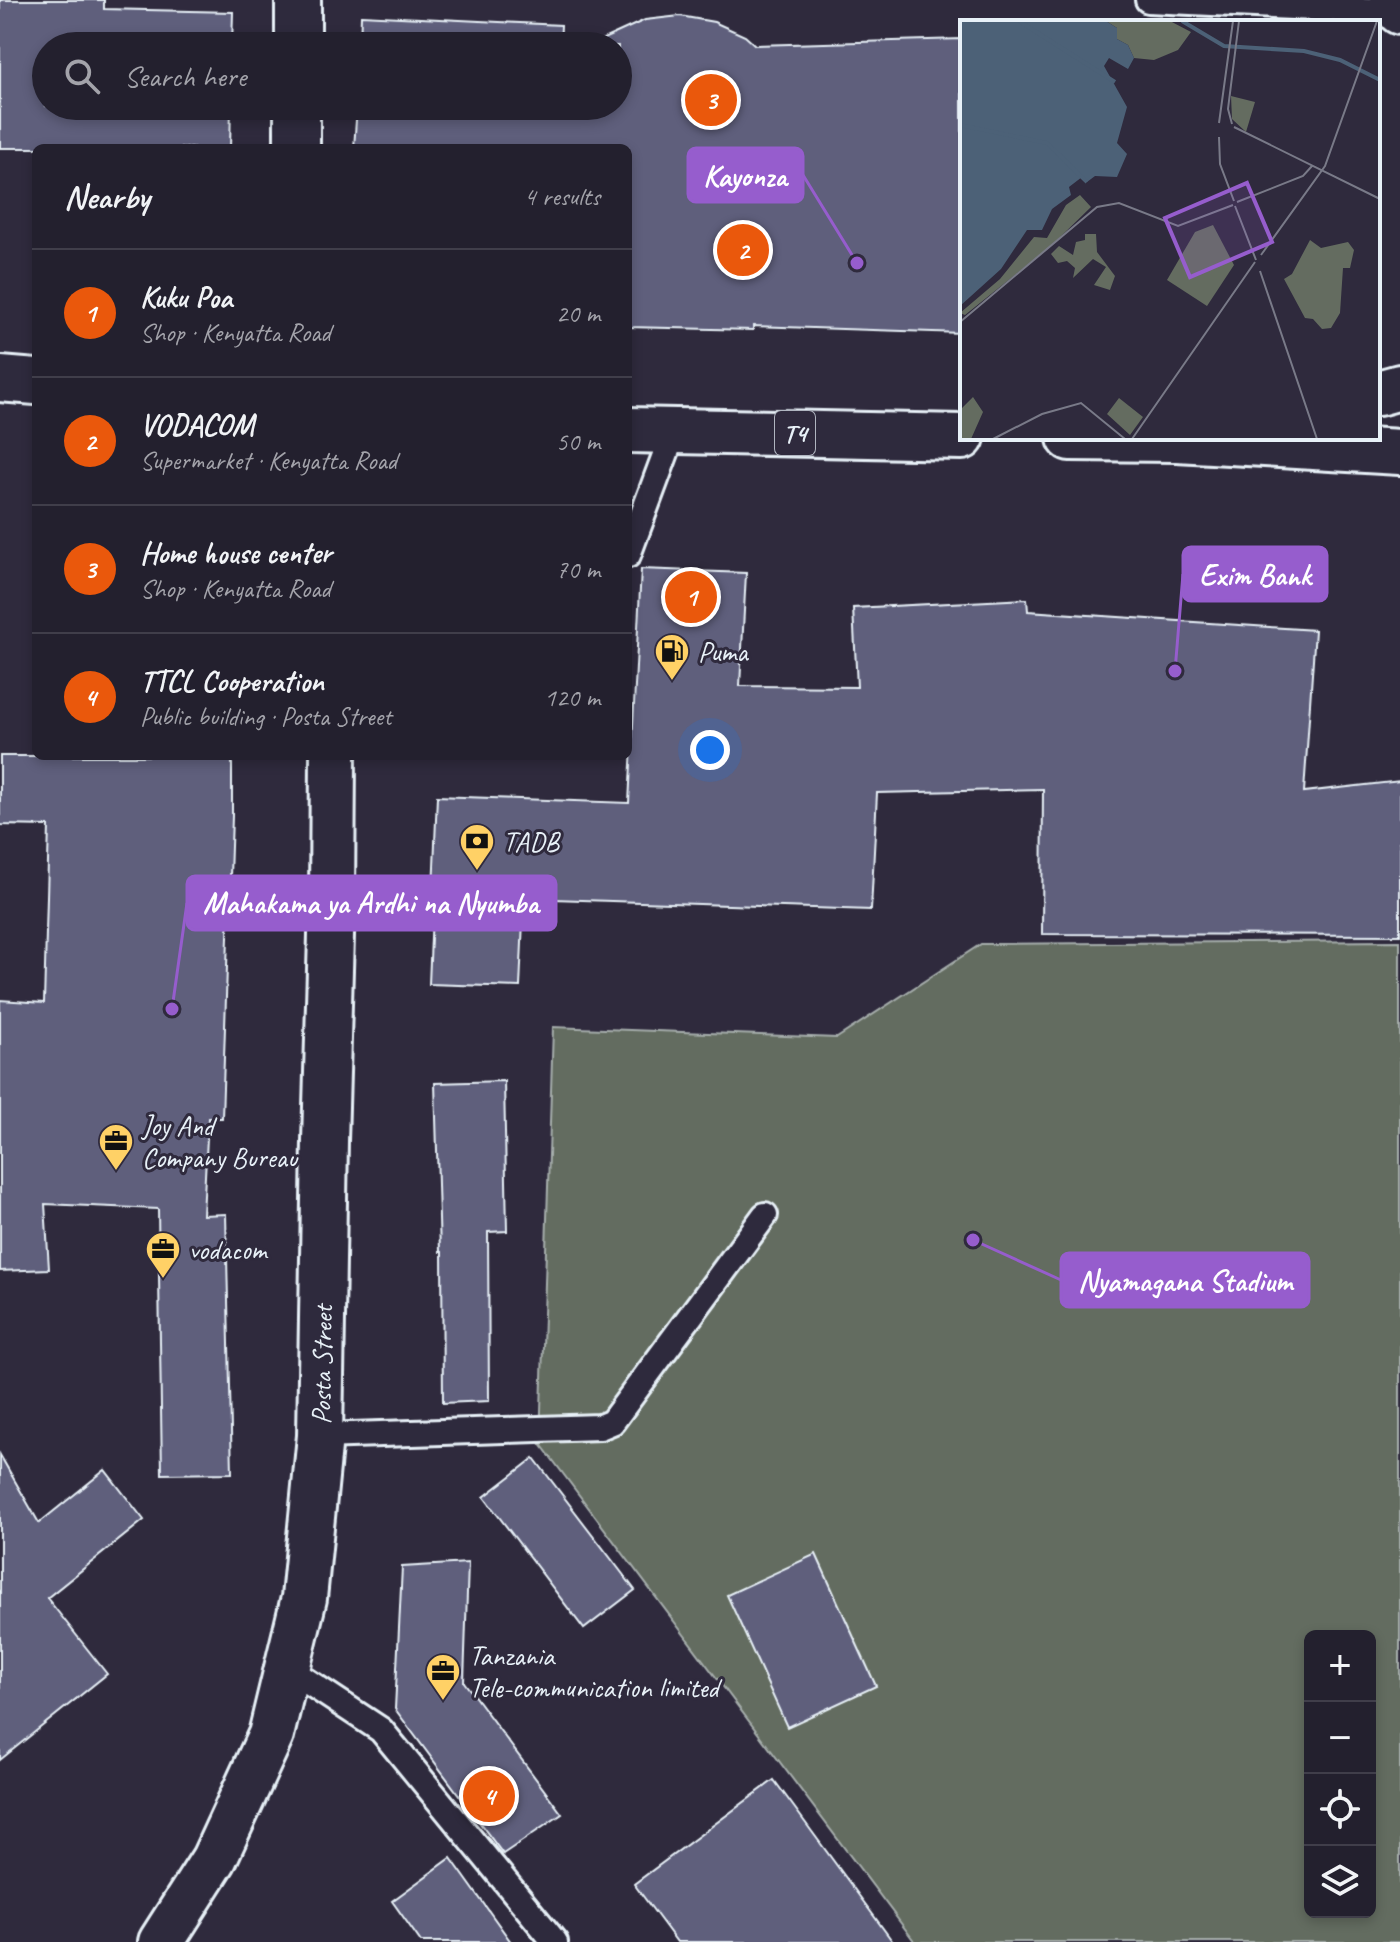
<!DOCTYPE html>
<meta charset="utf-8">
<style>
body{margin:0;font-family:Caveat,sans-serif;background:#2f2d3a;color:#f1f3f6}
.controls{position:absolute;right:24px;bottom:24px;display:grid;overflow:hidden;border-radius:12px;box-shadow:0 4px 12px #0003}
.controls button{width:72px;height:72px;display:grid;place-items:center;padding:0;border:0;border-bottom:2px solid #403e4a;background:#23202e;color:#f1f3f6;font:40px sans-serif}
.you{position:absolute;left:710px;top:750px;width:28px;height:28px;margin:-20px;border:6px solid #fff;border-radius:50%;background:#1a73e8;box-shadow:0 0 0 12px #1a73e833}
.badge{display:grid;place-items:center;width:52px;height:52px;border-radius:50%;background:#ea580c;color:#fff;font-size:26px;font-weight:700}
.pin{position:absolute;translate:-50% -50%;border:4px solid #fff;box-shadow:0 2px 8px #0006}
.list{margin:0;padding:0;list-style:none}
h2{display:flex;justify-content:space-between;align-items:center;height:104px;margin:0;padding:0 32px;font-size:34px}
h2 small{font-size:26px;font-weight:400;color:#a3a3aa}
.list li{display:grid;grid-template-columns:52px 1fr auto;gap:24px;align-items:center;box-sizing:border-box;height:128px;padding:0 32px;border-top:2px solid #403e4a}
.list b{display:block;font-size:30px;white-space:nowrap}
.list p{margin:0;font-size:26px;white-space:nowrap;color:#a3a3aa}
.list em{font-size:26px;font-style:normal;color:#a3a3aa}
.icon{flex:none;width:44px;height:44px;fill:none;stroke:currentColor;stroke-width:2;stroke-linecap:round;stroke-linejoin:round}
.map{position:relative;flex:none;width:1400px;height:1942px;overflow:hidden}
.search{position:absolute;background:#23202e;box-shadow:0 4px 12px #0003;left:32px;top:32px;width:600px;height:88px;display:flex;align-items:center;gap:20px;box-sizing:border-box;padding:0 28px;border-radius:44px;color:#a3a3aa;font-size:30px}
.panel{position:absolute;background:#23202e;box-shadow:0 4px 12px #0003;left:32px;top:144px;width:600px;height:616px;border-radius:12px}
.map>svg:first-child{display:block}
.pitch{fill:#646c60;stroke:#a6aeac;stroke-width:2;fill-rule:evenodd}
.building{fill:#5e5e7c;stroke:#e8f1f8;stroke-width:2}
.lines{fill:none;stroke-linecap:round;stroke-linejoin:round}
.lane-casing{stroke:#e8f1f8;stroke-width:30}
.secondary-casing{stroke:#e8f1f8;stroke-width:50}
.highway-casing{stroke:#e8f1f8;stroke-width:50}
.lane{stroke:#2f2a3d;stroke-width:24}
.secondary{stroke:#2f2a3d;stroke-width:44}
.highway{stroke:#2f2a3d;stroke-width:44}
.labels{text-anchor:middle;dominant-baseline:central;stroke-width:6;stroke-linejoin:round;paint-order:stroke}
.shield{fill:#2f2a3d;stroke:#b0b5c0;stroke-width:2}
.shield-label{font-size:26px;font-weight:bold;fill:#e8f1f8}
.poi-label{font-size:28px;fill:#e8f1f8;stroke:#2f2a3d;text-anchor:start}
.street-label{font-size:28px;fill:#e8f1f8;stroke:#2f2a3d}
.inset-river{fill:none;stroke:#4c6177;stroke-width:4}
.inset-road{fill:none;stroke:#797a88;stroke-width:2}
.view{fill:#965dcd;fill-opacity:0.15;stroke:#965dcd;stroke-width:4}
.inset-edge{fill:none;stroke:#e8f1f8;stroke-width:4}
.leader{fill:none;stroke:#965dcd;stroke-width:3}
.callout-dot{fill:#965dcd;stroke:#2f2a3d;stroke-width:3}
.callout{fill:#965dcd;stroke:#965dcd;stroke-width:3}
.callout-label{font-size:30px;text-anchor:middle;font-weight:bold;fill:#fff}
</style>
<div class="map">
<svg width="1400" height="1942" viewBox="0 0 1400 1942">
<rect width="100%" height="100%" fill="#2f2a3d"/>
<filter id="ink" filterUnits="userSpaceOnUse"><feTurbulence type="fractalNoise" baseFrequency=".0125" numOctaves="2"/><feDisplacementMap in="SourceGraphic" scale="16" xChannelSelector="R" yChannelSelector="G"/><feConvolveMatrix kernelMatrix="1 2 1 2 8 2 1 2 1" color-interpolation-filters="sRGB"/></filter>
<g filter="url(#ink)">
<path class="pitch" d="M1400,941V1942H915L540,1443L553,1027L837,1038L981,944ZM1310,1636H1370V1912H1310Z"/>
<g class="building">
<polygon points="0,0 104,0 104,9 233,12 232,46 46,46 46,106 231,106 230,148 0,148"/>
<polygon points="361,15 561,25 560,46 360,46"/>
<polygon points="680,16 714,22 745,36 755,45 962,39 962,333 753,326 753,330 628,327 628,148 354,148 357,106 618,106 618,46 588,46 645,20"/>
<polygon points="641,569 746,573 740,686 857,687 853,608 1027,599 1028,611 1315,630 1304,792 1400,781 1400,935 1042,934 1043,789 877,793 871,910 524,898 520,987 429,984 437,796 629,803"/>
<polygon points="0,756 232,756 232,816 222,1118 208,1118 203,1215 226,1214 232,1473 162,1474 158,1209 45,1204 49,1269 0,1271 0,1000 44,1003 49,826 0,825"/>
<polygon points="504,1081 507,1231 488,1232 489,1401 443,1403 442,1252 440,1252 435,1083"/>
<polygon points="0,1455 39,1523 105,1470 144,1520 47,1598 107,1674 0,1760"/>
<polygon points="534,1458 635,1590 584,1629 484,1497"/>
<polygon points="816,1554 876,1686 787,1727 727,1595"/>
<polygon points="468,1563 464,1682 562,1814 503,1854 395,1709 402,1567"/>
<polygon points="774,1780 893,1942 677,1942 634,1884"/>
<polygon points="451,1858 511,1942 421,1942 392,1901"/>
</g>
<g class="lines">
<g class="lane-casing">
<g id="lane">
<polyline points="1148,0 1400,12"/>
<polyline points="628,555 674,431"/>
<polyline points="320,1436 600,1427 612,1422 765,1215"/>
<polyline points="287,1668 381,1730 555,1942"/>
</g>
</g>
<g class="secondary-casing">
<g id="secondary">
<polyline points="1392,0 1400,12"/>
<polyline points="298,46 298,0"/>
<polyline points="297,148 297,106"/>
<path id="s1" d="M161,1942L214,1859L271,1735L304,1598L320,1436L325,1141L332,901L333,756"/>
</g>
</g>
<g class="highway-casing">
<g id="highway">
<polyline points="0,379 36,382"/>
<polyline points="1378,393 1400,387"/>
<polyline points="628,430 962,437"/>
<polyline points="1070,438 1177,439 1400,452"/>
</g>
</g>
<use href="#lane" class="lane"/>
<use href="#secondary" class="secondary"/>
<use href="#highway" class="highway"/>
</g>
</g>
<defs>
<g id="fuel-pin" transform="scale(1.8)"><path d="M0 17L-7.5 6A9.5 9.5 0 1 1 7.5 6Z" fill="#ffd166" stroke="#2f2a3d"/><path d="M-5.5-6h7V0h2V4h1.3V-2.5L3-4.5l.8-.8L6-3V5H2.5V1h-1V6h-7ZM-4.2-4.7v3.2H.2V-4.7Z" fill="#111"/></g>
<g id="bank-pin" transform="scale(1.8)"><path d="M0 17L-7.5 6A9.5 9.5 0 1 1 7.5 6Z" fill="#ffd166" stroke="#2f2a3d"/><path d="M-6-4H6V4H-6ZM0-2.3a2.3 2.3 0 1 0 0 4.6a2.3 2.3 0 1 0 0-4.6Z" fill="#111"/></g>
<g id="office-pin" transform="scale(1.8)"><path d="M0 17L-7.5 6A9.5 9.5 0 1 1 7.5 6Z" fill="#ffd166" stroke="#2f2a3d"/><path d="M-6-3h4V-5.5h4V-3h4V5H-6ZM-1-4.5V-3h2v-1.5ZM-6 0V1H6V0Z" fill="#111"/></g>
</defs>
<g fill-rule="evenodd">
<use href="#fuel-pin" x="672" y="651"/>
<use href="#bank-pin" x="477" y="841"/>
<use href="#office-pin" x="116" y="1141"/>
<use href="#office-pin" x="163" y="1249"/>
<use href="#office-pin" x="443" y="1671"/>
</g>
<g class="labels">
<rect class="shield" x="775" y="411" width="40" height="44" rx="6"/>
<g class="shield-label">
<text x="795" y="433">T4</text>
</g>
<g class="poi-label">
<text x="698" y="651">Puma</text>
<text x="503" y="841">TADB</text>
<text x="142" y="1125">Joy And<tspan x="142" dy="32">Company Bureau</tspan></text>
<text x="189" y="1249">vodacom</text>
<text x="469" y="1655">Tanzania<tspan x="469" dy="32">Tele-communication limited</tspan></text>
</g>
<g class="street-label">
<text stroke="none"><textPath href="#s1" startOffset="610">Posta Street</textPath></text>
</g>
</g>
<g transform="translate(960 20)">
<rect width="420" height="420" fill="#2f2a3d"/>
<path d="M146,1H210L231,12L218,30L194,40L174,38L168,25L157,19V8ZM271,76L295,82L286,112L272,99ZM120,175L131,187L91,226L5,295L0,293L40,259L74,217L87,218L106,185Z" fill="#646c60"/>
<path d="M125,214H136L137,232L155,256L150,270L134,265L146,247L133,239L113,258L115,248L107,241L98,243L91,234L99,226L113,235L116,222L125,220ZM350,220L361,228L388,222L394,230L390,248H383L380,293L371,308L362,309L353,299L345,298L324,259L332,254ZM13,377L23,392L11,419H0V390Z" fill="#646c60"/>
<path d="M159,378L183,397L170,415L147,394Z" fill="#646c60"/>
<path d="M253,205L274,245L247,286L207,260L235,212Z" fill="#646c60"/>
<path d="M0,1H146L157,8V19L168,25L174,38L168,49L149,38L144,46L167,87L157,123L167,134L157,157L135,156L127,162L122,157L109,167L111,175L92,189L82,210H67L41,249L0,286Z" fill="#4c6177"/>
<path class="inset-river" d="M59,1L155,62M222,1L264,26L344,31L380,40L420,60M0,105L87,123L127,162"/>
<path class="inset-road" d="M259,103L273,1M272,104L268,89L279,1M274,107L420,179M259,117L260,144L274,181M277,182L343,156L352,146M275,186L296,240M301,235L365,146L417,1M300,251L357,419M0,302L137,187L159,183L218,206L273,185M33,419L82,394L121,383L165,419M172,419L295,242"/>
<path class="view" d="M287,163L312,222L230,257L205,198Z"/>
<rect width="420" height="420" class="inset-edge"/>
</g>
<path class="leader" d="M857 263L803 175M1175 671L1183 574M172 1009L187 903M973 1240L1061 1280"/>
<g class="callout-dot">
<circle cx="857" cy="263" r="8"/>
<circle cx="1175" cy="671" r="8"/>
<circle cx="172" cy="1009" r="8"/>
<circle cx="973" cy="1240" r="8"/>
</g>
<g class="callout">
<rect x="688" y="148" width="115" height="54" rx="8"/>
<rect x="1183" y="547" width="144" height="54" rx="8"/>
<rect x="187" y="876" width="369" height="54" rx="8"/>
<rect x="1061" y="1253" width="248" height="54" rx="8"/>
</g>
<g class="callout-label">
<text x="745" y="186">Kayonza</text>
<text x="1255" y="585">Exim Bank</text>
<text x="371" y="913">Mahakama ya Ardhi na Nyumba</text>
<text x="1185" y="1291">Nyamagana Stadium</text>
</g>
</svg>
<div class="controls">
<button>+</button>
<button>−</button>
<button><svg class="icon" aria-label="locate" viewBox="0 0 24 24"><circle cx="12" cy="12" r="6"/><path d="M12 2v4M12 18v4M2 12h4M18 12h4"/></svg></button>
<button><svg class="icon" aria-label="layers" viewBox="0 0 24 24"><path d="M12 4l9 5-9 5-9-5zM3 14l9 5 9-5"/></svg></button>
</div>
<div class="you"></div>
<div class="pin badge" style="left:691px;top:597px">1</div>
<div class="pin badge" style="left:743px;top:250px">2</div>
<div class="pin badge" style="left:711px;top:100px">3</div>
<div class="pin badge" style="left:489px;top:1796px">4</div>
<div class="search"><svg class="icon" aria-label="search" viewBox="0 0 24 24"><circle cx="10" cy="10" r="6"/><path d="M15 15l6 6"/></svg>Search here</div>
<section class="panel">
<h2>Nearby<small>4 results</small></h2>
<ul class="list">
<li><span class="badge">1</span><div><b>Kuku Poa</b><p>Shop · Kenyatta Road</p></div><em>20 m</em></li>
<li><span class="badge">2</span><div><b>VODACOM</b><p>Supermarket · Kenyatta Road</p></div><em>50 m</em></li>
<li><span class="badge">3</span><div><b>Home house center</b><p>Shop · Kenyatta Road</p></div><em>70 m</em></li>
<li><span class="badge">4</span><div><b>TTCL Cooperation</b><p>Public building · Posta Street</p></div><em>120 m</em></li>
</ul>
</section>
</div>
